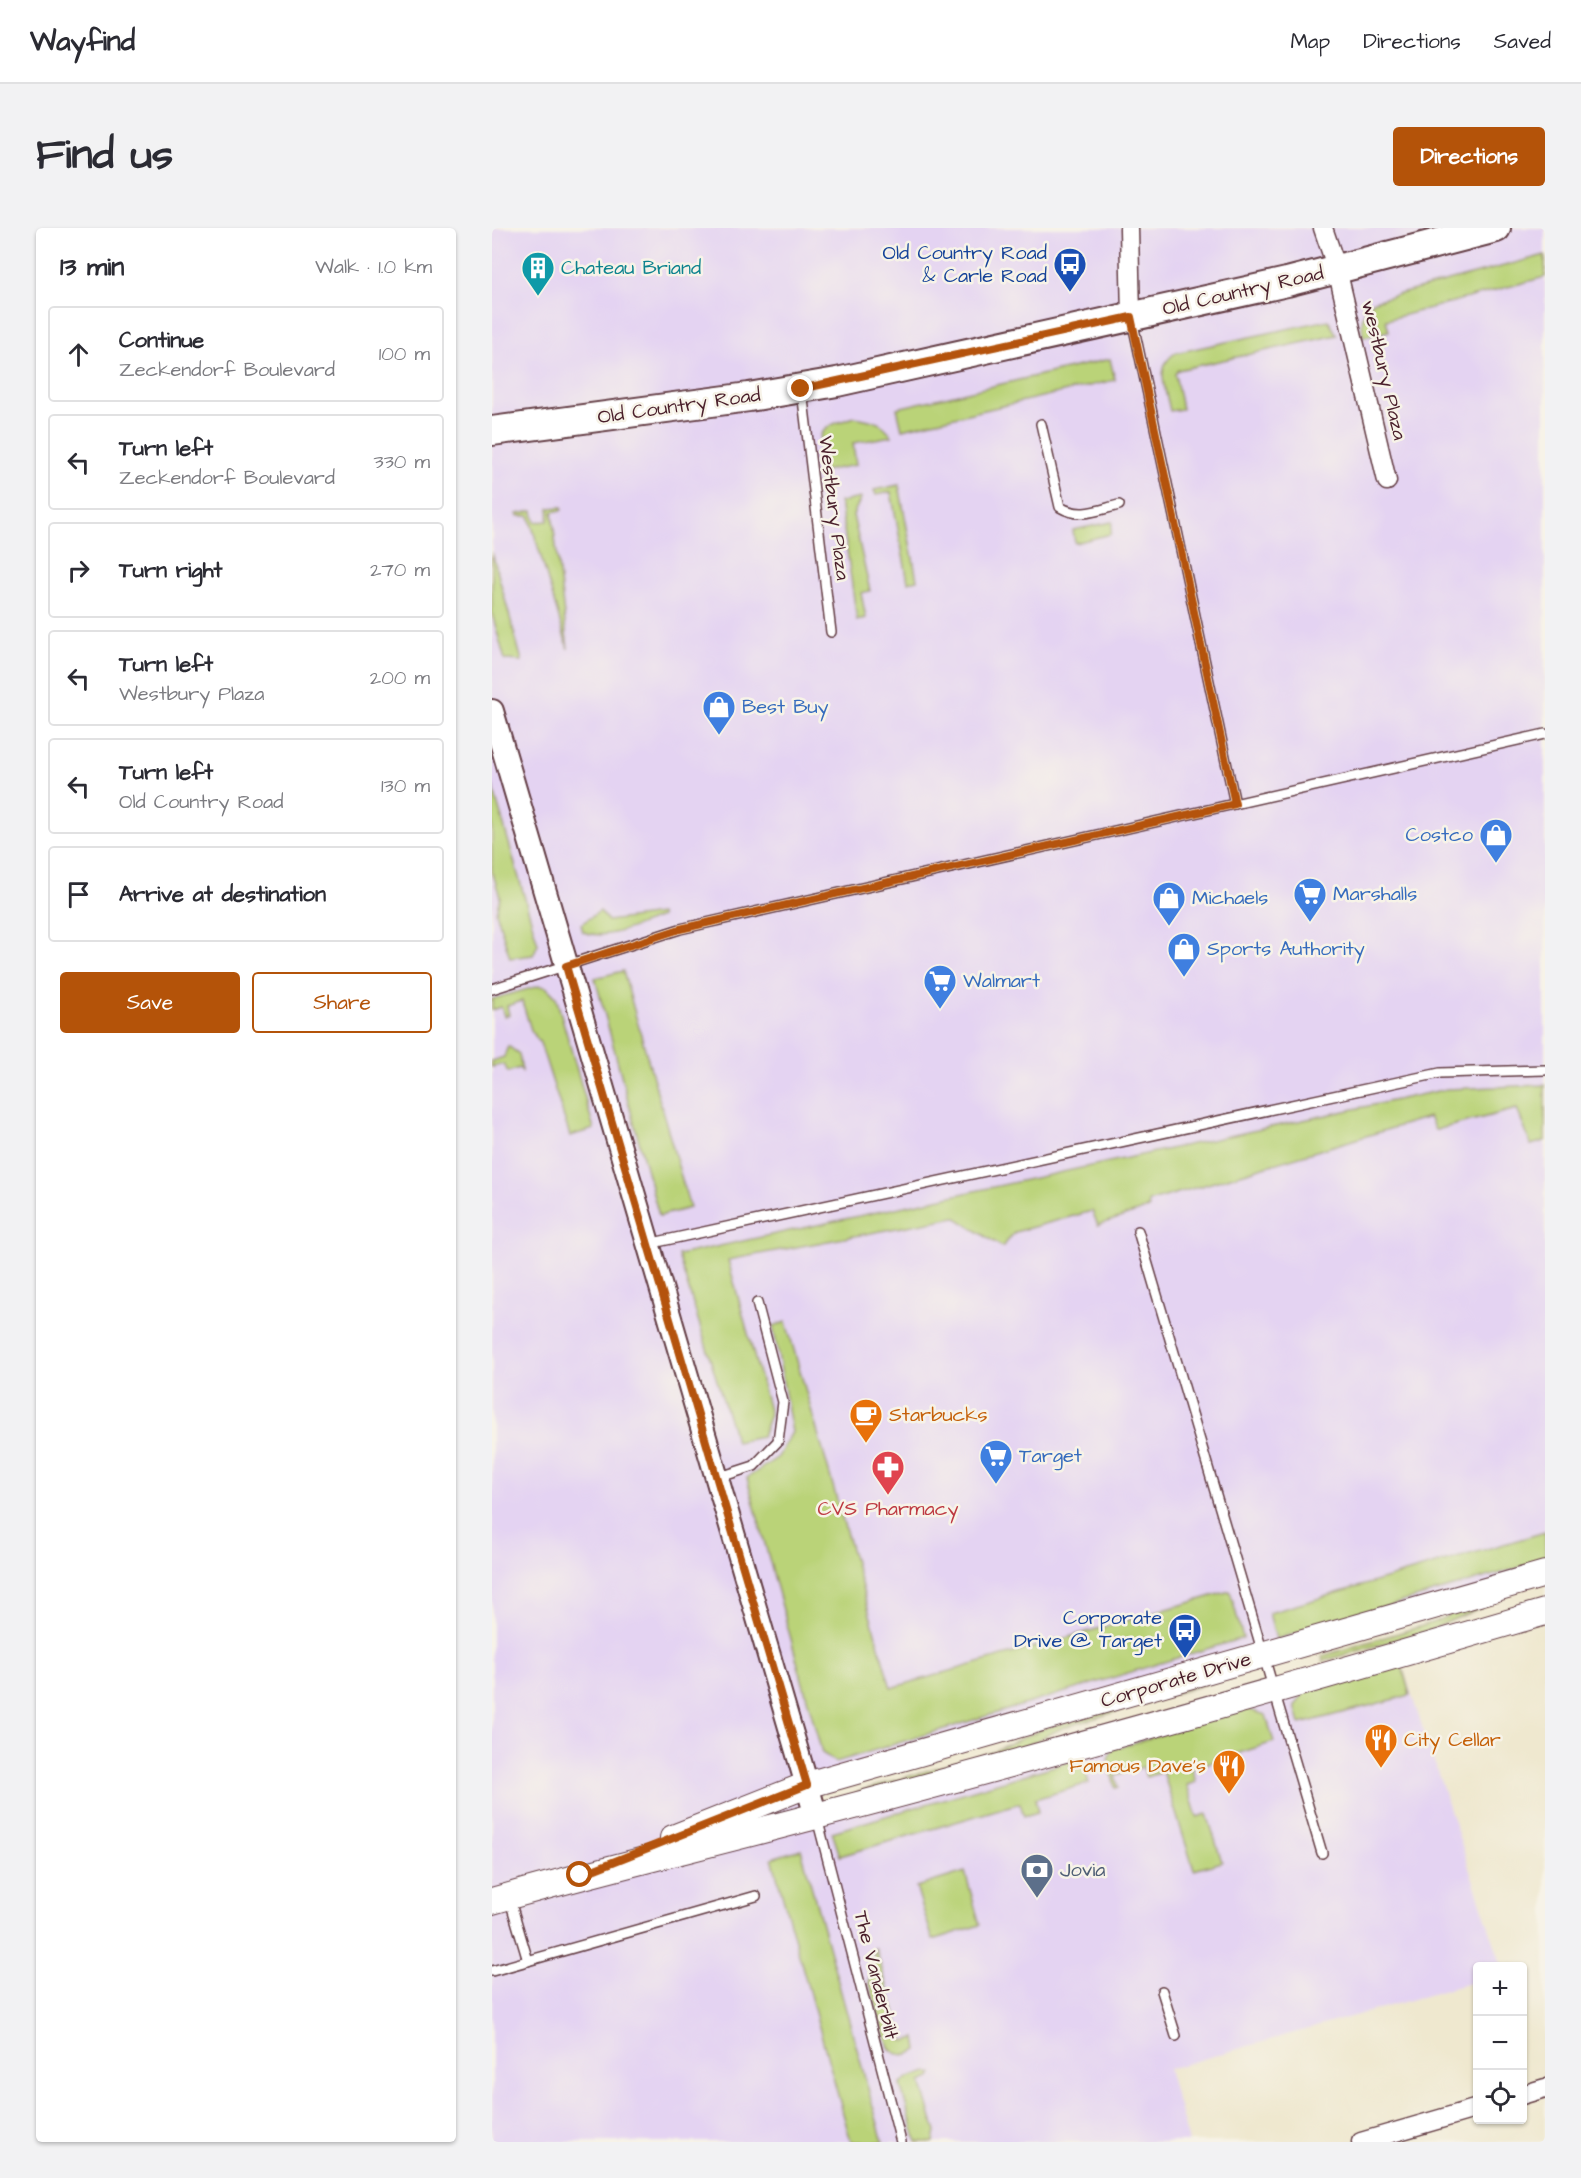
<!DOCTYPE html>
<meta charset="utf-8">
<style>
body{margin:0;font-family:"Architects Daughter",sans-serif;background:#f2f2f3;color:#2b2b33}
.controls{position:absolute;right:18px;bottom:18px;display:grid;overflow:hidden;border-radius:6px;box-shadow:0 2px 4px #0004}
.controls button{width:54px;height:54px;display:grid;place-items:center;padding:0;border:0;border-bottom:2px solid #e1e1e2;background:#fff;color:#2b2b33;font:30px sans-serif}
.stop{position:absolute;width:18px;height:18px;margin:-14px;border:4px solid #b45309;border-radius:50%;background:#fff}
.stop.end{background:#b45309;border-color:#fff;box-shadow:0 2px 6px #0008}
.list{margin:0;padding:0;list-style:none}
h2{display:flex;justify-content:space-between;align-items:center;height:78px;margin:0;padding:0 24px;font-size:26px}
h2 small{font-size:20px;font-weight:400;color:#7c7c81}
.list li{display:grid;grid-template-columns:39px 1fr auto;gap:18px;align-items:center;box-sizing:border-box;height:96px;margin:0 12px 12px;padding:0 12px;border:2px solid #e1e1e2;border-radius:6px}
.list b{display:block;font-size:22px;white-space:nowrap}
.list p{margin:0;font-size:20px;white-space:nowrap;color:#7c7c81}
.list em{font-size:20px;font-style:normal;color:#7c7c81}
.actions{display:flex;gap:12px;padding:18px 24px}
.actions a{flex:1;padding:14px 0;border:2px solid #b45309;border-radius:6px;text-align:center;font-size:21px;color:#b45309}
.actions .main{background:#b45309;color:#fff}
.icon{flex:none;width:33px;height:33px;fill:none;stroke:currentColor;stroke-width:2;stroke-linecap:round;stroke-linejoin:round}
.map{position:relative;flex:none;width:1053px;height:1914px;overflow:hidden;border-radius:6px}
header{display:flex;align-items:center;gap:36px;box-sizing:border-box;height:84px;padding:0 30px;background:#fff;border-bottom:2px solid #e1e1e2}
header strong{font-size:28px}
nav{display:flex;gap:33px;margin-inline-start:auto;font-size:21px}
.intro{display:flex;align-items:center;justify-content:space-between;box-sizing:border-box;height:144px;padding:0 36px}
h1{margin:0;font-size:42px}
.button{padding:15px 27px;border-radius:6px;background:#b45309;color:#fff;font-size:21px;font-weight:700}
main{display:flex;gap:36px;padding:0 36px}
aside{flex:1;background:#fff;border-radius:6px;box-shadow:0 2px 4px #0004}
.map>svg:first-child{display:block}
.built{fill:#e4d3f2}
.green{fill:#bad378;stroke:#827952;stroke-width:1.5}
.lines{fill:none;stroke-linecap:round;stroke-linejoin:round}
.service-casing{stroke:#633d44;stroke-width:12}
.minor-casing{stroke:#633d44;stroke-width:21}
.tertiary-casing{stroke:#633d44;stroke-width:26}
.secondary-casing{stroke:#633d44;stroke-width:28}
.primary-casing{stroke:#633d44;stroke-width:32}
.service{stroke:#fff;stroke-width:9}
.minor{stroke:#fff;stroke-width:18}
.tertiary{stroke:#fff;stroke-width:22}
.secondary{stroke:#fff;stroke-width:26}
.primary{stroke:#fff;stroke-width:28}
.route{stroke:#b45309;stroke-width:8}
.labels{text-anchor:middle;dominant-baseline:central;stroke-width:5;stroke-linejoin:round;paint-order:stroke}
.transit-label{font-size:20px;fill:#164399;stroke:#f7f3e8;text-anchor:end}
.culture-label{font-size:20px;fill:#0d838f;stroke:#f7f3e8;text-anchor:start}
.street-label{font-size:20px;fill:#4a1f2b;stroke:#f7f3e8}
.shop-label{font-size:20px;fill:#366cbe;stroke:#f7f3e8;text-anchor:start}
.food-label{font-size:20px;fill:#c56008;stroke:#f7f3e8;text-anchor:start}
.health-label{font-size:20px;fill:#be3a42;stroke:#f7f3e8}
.service-label{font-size:20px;fill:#4e5e75;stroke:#f7f3e8;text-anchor:start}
</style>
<header>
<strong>Wayfind</strong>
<nav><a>Map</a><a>Directions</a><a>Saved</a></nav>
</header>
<div class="intro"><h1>Find us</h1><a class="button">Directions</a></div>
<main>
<aside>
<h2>13 min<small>Walk · 1.0 km</small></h2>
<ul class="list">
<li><svg class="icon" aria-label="ahead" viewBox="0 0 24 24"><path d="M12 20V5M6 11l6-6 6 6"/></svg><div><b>Continue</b><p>Zeckendorf Boulevard</p></div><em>100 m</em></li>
<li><svg class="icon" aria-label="left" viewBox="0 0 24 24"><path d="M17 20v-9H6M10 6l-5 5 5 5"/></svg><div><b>Turn left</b><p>Zeckendorf Boulevard</p></div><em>330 m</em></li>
<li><svg class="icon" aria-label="right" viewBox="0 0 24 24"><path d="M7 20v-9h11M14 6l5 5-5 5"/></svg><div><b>Turn right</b></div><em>270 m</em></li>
<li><svg class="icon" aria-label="left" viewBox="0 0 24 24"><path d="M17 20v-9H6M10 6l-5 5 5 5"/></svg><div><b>Turn left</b><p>Westbury Plaza</p></div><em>200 m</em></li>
<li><svg class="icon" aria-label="left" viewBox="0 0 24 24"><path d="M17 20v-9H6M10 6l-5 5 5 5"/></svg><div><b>Turn left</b><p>Old Country Road</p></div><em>130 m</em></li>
<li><svg class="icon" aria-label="arrive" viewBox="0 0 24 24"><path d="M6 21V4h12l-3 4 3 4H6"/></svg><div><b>Arrive at destination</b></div></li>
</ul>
<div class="actions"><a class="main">Save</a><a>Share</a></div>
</aside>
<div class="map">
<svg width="1053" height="1914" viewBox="0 0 1053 1914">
<rect width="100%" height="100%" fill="#f7f3e8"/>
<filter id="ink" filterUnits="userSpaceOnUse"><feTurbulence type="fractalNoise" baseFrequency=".0167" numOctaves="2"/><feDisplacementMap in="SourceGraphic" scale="12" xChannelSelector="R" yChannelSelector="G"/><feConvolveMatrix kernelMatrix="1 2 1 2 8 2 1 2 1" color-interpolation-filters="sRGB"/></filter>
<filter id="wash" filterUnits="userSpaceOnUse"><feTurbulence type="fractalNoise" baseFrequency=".008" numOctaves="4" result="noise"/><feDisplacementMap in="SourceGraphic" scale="24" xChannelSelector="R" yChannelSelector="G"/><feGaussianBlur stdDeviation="1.35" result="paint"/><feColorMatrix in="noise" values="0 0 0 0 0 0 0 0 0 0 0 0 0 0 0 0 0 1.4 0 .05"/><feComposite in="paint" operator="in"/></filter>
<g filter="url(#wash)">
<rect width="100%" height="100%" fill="#efe8cf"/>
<polygon class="built" points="0,0 1053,0 1053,1346 315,1557 324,1588 910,1438 1010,1738 986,1738 985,1753 676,1841 697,1914 0,1914"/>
<g class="green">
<path d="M1053,27V49L894,92L897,103L871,109C869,93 869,84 882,73Z"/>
<path d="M836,92L845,107L686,142L683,146L690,181L678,183C674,161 662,140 683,125Z"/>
<polygon points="618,131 623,152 410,201 405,180"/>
<path d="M363,189C380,192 390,193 400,208L361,215L364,237L332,243C325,202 323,201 363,189Z"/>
<polygon points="407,257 425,352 416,354 399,264 384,267 382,262"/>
<polygon points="369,270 361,287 378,363 369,365 374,390 365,392 348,274"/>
<polygon points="70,279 70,282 60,284 76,421 37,288 26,288 25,286 41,283 43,294 56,293 57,280"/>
<polygon points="620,294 619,306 583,315 581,302"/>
<polygon points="0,324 30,433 13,432 0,386"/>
<polygon points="0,556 46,716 41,727 18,730 4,684 8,669 0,643"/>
<path d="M108,683L116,693L168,686L169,689C145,697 116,713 91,704L89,696Z"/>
<polygon points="131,743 198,980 167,988 103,750"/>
<polygon points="47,758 54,759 64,769 102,901 78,908 48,815 39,802 30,773 15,778 17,787 12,788 9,779 0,782 0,771"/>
<polygon points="16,818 27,826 30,843 27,840 16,844 12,836 0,839 0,833 12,829"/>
<polygon points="1053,857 1053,913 1039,917 1025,881 943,902 937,889 656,974 657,980 606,997 600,983 523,1004 510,1019 463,989 236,1032 278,1186 270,1209 244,1214 186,1027 955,861"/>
<polygon points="294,1094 399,1460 738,1363 751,1410 344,1534 330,1525 255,1250 286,1229 300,1204 281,1098"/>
<polygon points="1053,1304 1053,1332 784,1411 777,1385"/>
<polygon points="1003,1373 938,1402 831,1433 830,1428 940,1395 983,1376"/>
<polygon points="910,1438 918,1467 808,1496 803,1478 813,1464"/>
<polygon points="743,1447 570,1500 523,1523 366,1569 365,1564 504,1522 550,1501"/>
<polygon points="755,1481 774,1487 782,1514 700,1540 704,1554 695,1557 705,1589 715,1586 730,1634 702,1642 671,1544 654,1549 651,1539 623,1547 626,1560 623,1560 616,1530 621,1521"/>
<polygon points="589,1530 597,1555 543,1571 546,1584 532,1588 528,1575 348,1628 340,1604"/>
<polygon points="309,1621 391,1914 359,1914 280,1630"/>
<polygon points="473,1644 488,1697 441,1712 424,1659"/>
<path d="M383,1719L412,1813L424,1810L426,1822C415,1828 406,1829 397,1820L377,1754Z"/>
<polygon points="436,1844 441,1846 439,1850 429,1854 444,1904 442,1914 425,1914 408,1857 414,1851"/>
</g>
</g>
<g filter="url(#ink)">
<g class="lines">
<g class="service-casing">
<g id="service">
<polyline points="640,91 743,576"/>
<polyline points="310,163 339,404"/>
<path d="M549,196L568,279C588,291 606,282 627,277"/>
<polyline points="0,761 188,701 1053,506"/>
<polyline points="646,1003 830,1625"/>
<polyline points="156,1016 948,845 1053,842"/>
<polyline points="225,1250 262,1238 286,1213 291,1174 265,1075"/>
<polyline points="325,1590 409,1914"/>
<polyline points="17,1669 36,1733"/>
<polyline points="0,1743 264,1668"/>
<polyline points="670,1763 684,1808"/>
</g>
</g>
<g class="minor-casing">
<g id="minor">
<polyline points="637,0 639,89"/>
<polyline points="831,0 845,41 895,253"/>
<polyline points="1030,1867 1053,1860"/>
<polyline points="869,1914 986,1880"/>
</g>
</g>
<g class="tertiary-casing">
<polyline id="tertiary" points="0,483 324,1588"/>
</g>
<g class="secondary-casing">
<g id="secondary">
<polyline points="181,1610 315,1557 1053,1346"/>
<path d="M0,1673C107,1642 216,1617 324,1588C568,1524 811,1455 1053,1384"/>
</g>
</g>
<g class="primary-casing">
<polyline id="primary" points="0,203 257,169 345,154 795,54 1004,0"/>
</g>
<use href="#service" class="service"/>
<use href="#minor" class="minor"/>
<use href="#tertiary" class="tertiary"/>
<use href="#secondary" class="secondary"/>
<use href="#primary" class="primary"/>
</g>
</g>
<g class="lines" filter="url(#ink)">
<polyline class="route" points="88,1647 315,1557 74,738 188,701 743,576 639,89 309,161"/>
</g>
<defs>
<g id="bus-pin" transform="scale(1.725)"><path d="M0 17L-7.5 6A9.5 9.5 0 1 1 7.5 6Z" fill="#1a4fb4" stroke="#f7f3e8"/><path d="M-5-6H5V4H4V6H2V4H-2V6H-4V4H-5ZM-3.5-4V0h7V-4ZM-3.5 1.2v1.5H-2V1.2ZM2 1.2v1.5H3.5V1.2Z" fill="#fff"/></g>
<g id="building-pin" transform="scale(1.725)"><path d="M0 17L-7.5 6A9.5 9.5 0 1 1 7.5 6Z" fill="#0f9aa8" stroke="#f7f3e8"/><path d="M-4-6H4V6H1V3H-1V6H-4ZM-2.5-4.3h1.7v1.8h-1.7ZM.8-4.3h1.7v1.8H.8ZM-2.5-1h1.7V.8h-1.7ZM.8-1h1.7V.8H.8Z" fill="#fff"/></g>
<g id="shop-pin" transform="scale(1.725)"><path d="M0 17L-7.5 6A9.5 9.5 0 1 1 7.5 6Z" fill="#3f7fe0" stroke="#f7f3e8"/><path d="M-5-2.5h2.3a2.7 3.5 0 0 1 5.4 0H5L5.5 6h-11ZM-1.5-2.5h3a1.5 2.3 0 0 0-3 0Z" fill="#fff"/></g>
<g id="supermarket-pin" transform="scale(1.725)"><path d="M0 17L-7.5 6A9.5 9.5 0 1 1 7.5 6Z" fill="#3f7fe0" stroke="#f7f3e8"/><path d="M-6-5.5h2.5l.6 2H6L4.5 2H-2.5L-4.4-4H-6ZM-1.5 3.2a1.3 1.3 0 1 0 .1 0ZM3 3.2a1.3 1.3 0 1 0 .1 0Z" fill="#fff"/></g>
<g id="cafe-pin" transform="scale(1.725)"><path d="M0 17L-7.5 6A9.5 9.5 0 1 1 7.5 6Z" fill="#e8710a" stroke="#f7f3e8"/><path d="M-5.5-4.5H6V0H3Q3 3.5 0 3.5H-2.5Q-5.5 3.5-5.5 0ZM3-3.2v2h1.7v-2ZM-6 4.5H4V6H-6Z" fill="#fff"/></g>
<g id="pharmacy-pin" transform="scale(1.725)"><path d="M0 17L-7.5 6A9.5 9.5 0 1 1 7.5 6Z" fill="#e0444e" stroke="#f7f3e8"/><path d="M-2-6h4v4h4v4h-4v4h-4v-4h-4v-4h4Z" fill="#fff"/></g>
<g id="restaurant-pin" transform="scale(1.725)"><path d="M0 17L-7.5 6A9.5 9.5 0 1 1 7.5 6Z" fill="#e8710a" stroke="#f7f3e8"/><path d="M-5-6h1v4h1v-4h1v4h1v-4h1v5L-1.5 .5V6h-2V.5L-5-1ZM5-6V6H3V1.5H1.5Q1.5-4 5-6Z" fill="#fff"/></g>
<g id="bank-pin" transform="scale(1.725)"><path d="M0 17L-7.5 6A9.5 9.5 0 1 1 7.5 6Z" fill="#5c6f8a" stroke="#f7f3e8"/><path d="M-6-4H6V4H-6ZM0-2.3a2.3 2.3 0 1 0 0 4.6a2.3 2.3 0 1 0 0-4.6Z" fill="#fff"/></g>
</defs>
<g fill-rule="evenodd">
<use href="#bus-pin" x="578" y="36"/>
<use href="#building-pin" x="46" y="40"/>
<use href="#shop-pin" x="227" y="479"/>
<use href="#shop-pin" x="1004" y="607"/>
<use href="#supermarket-pin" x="818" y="666"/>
<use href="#shop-pin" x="677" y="670"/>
<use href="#shop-pin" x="692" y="721"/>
<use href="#supermarket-pin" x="448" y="753"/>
<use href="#cafe-pin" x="374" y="1187"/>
<use href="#supermarket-pin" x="504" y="1228"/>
<use href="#pharmacy-pin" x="396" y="1239"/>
<use href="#bus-pin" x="693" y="1402"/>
<use href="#restaurant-pin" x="889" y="1512"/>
<use href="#restaurant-pin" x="737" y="1538"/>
<use href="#bank-pin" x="545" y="1642"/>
</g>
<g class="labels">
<g class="transit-label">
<text x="555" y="25">Old Country Road<tspan x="555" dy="23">&amp; Carle Road</tspan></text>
<text x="670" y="1390">Corporate<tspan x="670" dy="23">Drive @ Target</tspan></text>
</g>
<g class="culture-label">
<text x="69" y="40">Chateau Briand</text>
</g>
<g class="street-label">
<text transform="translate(751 63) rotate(-13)">Old Country Road</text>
<text transform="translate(892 142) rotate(77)">westbury Plaza</text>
<text transform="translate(187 178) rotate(-8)">Old Country Road</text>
<text transform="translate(342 280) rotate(83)">Westbury Plaza</text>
<text transform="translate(684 1452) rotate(-16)">Corporate Drive</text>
<text transform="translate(384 1747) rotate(76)">The Vanderbilt</text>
</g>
<g class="shop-label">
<text x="250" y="479">Best Buy</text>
<text x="981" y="607" text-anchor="end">Costco</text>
<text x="841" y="666">Marshalls</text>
<text x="700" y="670">Michaels</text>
<text x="715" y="721">Sports Authority</text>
<text x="471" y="753">Walmart</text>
<text x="527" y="1228">Target</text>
</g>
<g class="food-label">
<text x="397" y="1187">Starbucks</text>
<text x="912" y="1512">City Cellar</text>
<text x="714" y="1538" text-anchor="end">Famous Dave's</text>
</g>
<g class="health-label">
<text x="396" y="1281">CVS Pharmacy</text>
</g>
<g class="service-label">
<text x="568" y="1642">Jovia</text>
</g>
</g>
</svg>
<div class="controls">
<button>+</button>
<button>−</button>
<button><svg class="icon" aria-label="locate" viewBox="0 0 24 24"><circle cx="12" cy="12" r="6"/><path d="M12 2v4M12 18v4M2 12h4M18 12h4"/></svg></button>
</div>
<div class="stop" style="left:88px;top:1647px"></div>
<div class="stop end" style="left:309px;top:161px"></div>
</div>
</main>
